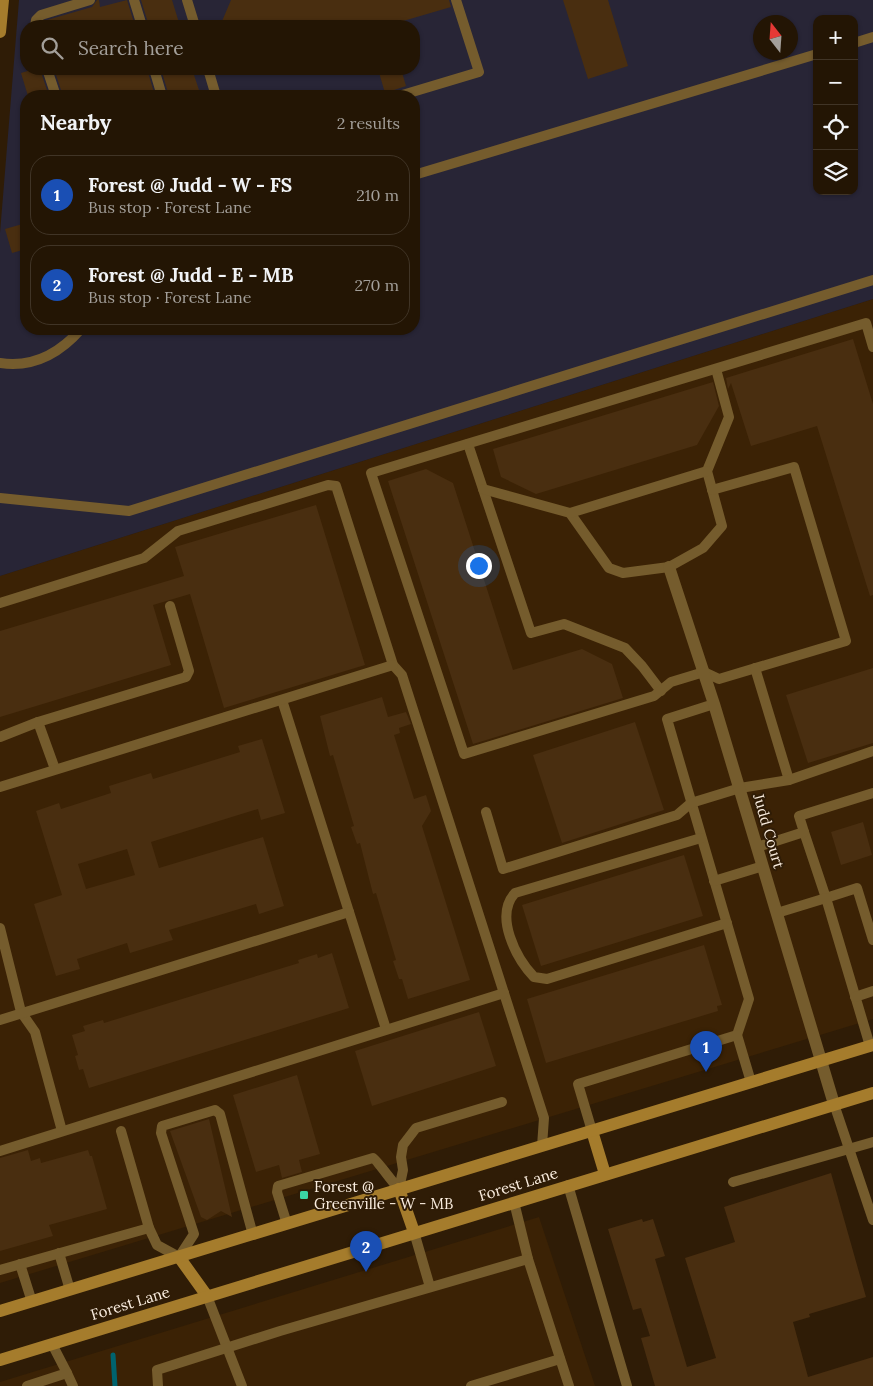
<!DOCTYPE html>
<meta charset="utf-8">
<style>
body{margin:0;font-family:Lora,serif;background:#2b1e0e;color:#f1f3f6}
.controls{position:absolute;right:15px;top:15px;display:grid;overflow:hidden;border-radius:10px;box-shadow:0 1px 4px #0004}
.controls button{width:45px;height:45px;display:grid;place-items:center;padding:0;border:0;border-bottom:1px solid #403426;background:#231504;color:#f1f3f6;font:25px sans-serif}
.compass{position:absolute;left:753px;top:15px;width:45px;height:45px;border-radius:50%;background:#231504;box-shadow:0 1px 4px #0004;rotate:343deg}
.you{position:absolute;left:478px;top:565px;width:18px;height:18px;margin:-12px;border:4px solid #fff;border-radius:50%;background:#1a73e8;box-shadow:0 0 0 8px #1a73e833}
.badge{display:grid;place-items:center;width:32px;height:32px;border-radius:50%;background:#3bd4a4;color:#fff;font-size:16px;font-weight:700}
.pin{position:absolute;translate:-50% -41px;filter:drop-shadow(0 1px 2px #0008)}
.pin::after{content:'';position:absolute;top:26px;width:18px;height:15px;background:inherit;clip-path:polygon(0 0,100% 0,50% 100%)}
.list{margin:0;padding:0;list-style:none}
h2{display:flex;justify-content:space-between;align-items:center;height:65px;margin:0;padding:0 20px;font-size:21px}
h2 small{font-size:16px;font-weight:400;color:#a39f9a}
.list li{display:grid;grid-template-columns:32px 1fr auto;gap:15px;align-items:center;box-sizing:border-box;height:80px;margin:0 10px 10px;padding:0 10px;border:1px solid #403426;border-radius:20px}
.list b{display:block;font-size:19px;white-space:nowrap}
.list p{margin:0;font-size:16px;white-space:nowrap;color:#a39f9a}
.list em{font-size:16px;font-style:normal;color:#a39f9a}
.icon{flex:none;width:28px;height:28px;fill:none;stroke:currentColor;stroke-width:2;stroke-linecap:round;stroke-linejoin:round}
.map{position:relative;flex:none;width:873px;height:1386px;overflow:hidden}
.search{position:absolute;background:#231504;box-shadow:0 1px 4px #0004;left:20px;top:20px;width:400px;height:55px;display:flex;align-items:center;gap:12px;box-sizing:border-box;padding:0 18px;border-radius:20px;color:#a39f9a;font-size:19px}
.panel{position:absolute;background:#231504;box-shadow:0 1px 4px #0004;left:20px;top:90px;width:400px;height:245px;border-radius:20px}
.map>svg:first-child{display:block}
.built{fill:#3b2205}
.industrial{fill:#282536;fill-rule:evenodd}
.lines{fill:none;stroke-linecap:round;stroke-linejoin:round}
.stream{stroke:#00636e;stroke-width:5}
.building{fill:#492e10;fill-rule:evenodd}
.lane{stroke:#755c2d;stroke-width:10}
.street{stroke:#755c2d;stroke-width:12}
.secondary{stroke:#a57c2c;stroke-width:12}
.poi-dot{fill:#3bd4a4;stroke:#2f1c06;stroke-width:2}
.labels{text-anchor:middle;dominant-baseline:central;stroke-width:4;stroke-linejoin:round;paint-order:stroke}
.street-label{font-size:15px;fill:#fbeee0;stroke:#2f1c06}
.poi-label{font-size:15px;fill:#fbeee0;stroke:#2f1c06;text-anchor:start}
</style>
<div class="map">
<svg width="873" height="1386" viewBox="0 0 873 1386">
<rect width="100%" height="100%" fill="#2f1c06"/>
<g class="built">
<polygon points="873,299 873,1019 0,1283 0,576"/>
<polygon points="539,1217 595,1386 0,1386 0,1382"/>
</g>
<path class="industrial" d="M19,0H873V299L0,576V233ZM817,19H854V191H817ZM760,22H790V52H760ZM26,26H414V69H26ZM26,96H414V329H26Z"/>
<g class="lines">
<polyline class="stream" points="113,1355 115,1386"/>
</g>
<g class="building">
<polygon points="97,0 99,0 100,7 127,0 135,26 49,26 47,20 92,7"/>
<polygon points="141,0 172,0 180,26 149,26"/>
<polygon points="231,0 449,0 451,7 386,26 242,26 240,20 220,26"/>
<polygon points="563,0 608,0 628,66 588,79"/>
<polygon points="34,69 40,69 49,96 28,96 21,73"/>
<polygon points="54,69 147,69 155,96 63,96"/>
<polygon points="161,69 192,69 201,96 169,96"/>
<polygon points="378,69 401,69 406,86 385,93"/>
<polygon points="26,223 26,249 12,253 5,229"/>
<polygon points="853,339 873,404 873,595 870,596 817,426 751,446 731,383 728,389 726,378"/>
<polygon points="713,382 719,406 697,445 536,494 501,477 493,449"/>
<polygon points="426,469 453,483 513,670 582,649 612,664 623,698 473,744 388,481"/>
<polygon points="316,505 365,665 224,708 190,594 153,605 171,665 0,717 0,631 184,576 175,547"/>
<polygon points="873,668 873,743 808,763 786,695"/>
<polygon points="382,697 388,717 406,712 411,724 399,728 400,733 394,735 414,799 426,795 431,811 422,826 470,980 408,999 402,979 399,979 393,961 396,960 376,893 373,894 360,843 357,844 351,827 354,826 333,755 330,756 320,716"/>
<polygon points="635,722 664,810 562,843 533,755"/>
<path d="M262,739L285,813L261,820L258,809L151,842L159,868L263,837L284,906L259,914L256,904L169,930L173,940L130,953L127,943L77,959L80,969L56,976L34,904L62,895L36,811L59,803L61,809L111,793L109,786L151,773L153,779L240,752L238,746ZM127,849L135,875L86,889L78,864Z"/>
<polygon points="863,822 872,855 841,865 831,832"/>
<polygon points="684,855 703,916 541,966 522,905"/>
<polygon points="704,945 722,1005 717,1006 718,1011 546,1063 527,999"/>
<polygon points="332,953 349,1008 89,1088 83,1069 79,1070 75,1056 78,1055 72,1035 85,1031 83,1026 103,1020 104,1023 299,963 298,960 317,954 318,958"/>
<polygon points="479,1012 496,1066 372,1106 355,1051"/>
<polygon points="297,1075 320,1154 299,1160 302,1172 282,1178 279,1165 256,1172 233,1095"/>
<polygon points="209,1119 232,1217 221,1211 207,1220 201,1217 170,1131"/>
<polygon points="28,1150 31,1161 40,1158 41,1163 88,1150 90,1156 92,1156 107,1209 49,1225 53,1236 0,1251 0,1158"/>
<polygon points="831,1173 866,1297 809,1314 810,1317 793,1322 808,1377 873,1357 873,1386 655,1386 641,1338 650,1336 641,1308 633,1310 608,1229 642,1219 643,1222 653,1219 665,1256 655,1259 687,1367 716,1358 685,1258 735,1242 724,1207"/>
</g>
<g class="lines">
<g class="lane">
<polyline points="134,0 142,26"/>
<polyline points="187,0 195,26"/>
<polyline points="35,26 36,20 41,15 90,0"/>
<polyline points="854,43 873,37"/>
<polyline points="47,69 56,96"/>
<polyline points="154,69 162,96"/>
<polyline points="208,69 216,96"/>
<polyline points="399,96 479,72 456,0"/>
<polyline points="414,175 817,54"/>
<path d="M0,363C33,368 60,353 81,329"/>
<polyline points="468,444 531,633 564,624 625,648 642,666 661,691"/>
<polyline points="483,489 570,513 609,568 623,573 669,567 703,548 722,526 707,471 729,417 716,369"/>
<polyline points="712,490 794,467 846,641 719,679 704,672 671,682 654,696 464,754 371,473 866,323 873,347"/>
<polyline points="0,498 129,511 873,280"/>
<polyline points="570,513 707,471"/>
<polyline points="0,603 144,558 178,531 328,485 336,486 393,665 402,675 544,1118 542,1146"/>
<polyline points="755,668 789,780"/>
<polyline points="282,700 386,1029"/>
<polyline points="714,704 667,719 749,999 737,1035"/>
<polyline points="38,722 55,769"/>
<polyline points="0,737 38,722 186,677 189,671 170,606"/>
<polyline points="0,787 393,665"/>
<polyline points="486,812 503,869 677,815 691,803 740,788 789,780 873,751"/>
<polyline points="804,832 826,898 857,888 873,940"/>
<path d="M701,838L515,893C494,916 516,958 534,977L547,979L727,923"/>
<polyline points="757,847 804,832 799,816 873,793"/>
<polyline points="714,881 763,866"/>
<polyline points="777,913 826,898 870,1046"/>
<polyline points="0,928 21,1012 35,1032 62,1131"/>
<polyline points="855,997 873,991"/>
<polyline points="0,1020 349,912"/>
<polyline points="834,1104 873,1220"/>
<polyline points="592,1131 578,1084 737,1035 751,1082"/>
<polyline points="0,1151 504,993"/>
<polyline points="733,1182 873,1142"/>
<polyline points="568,1185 627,1386"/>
<polyline points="399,1189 403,1170 401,1157 403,1145 416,1128 502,1102"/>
<polyline points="514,1202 528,1259"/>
<path d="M287,1224L277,1192L278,1186L373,1158C376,1159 393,1183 399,1189"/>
<polyline points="149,1228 157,1245 179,1257 194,1234 161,1133 162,1126 215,1110 220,1114 253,1235"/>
<polyline points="414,1232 430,1287"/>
<polyline points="59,1253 70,1290"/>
<polyline points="20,1264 32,1302"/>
<polyline points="0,1270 149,1228 121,1131"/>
<polyline points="207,1296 242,1386"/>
<polyline points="67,1373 73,1386"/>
<polyline points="27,1386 67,1373 52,1344"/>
<polyline points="158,1386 157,1370 280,1331 528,1259 569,1386"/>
<polyline points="471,1386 560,1359"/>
</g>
<polyline class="street" points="669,567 714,704 834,1104"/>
<g class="secondary">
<polyline points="0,32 3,0"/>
<polyline points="592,1131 605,1174"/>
<polyline points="399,1189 414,1232"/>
<polyline points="179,1257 207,1296"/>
<polyline points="0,1311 873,1045"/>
<polyline points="0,1360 873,1093"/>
</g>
</g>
<rect class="poi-dot" x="299" y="1190" width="10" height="10" rx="2.5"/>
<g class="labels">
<g class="street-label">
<text transform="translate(769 831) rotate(74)">Judd Court</text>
<text transform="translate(518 1184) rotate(-17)">Forest Lane</text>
<text transform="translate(130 1303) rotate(-17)">Forest Lane</text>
</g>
<g class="poi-label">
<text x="314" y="1186">Forest @<tspan x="314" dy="17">Greenville - W - MB</tspan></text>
</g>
</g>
</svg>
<div class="controls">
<button>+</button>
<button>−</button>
<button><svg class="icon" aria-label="locate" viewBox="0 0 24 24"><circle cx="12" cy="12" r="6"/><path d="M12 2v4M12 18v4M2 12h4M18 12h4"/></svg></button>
<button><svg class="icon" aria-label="layers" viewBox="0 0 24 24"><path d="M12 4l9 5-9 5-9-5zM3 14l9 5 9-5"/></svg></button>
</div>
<svg class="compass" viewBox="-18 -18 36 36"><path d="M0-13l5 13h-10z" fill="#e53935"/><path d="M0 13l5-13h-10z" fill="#a39f9a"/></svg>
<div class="you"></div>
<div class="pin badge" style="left:706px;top:1072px;background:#1a4fb4">1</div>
<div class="pin badge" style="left:366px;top:1272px;background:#1a4fb4">2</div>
<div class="search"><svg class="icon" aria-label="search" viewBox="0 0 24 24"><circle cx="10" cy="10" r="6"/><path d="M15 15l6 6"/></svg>Search here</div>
<section class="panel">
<h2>Nearby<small>2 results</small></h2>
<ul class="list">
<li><span class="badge" style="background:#1a4fb4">1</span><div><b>Forest @ Judd - W - FS</b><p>Bus stop · Forest Lane</p></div><em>210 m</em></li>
<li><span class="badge" style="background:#1a4fb4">2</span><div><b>Forest @ Judd - E - MB</b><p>Bus stop · Forest Lane</p></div><em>270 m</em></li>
</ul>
</section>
</div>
